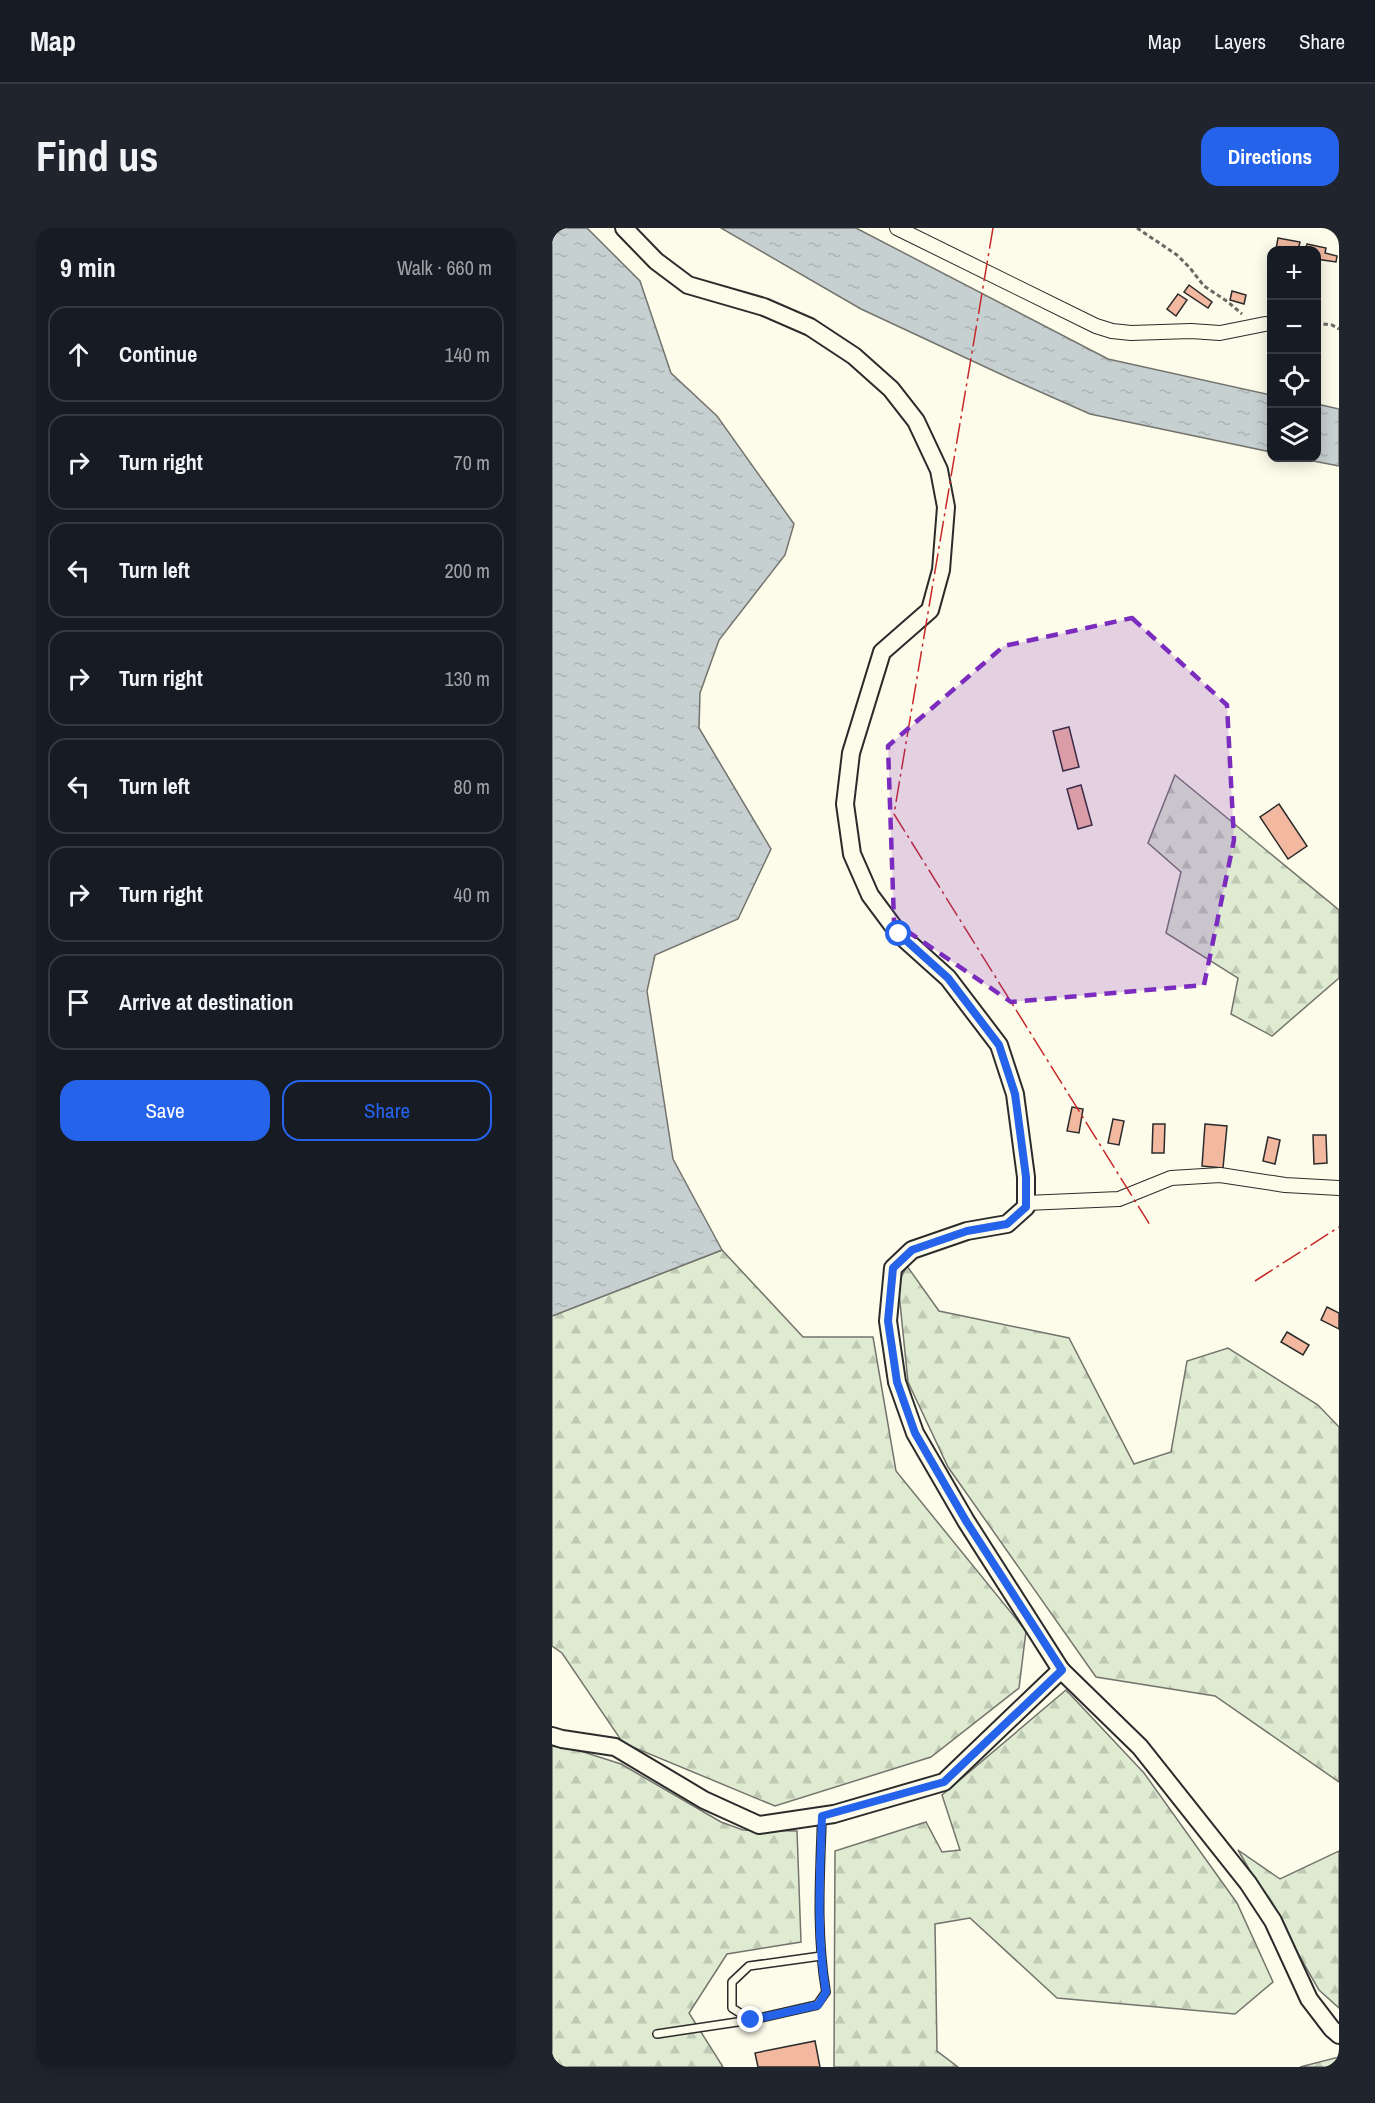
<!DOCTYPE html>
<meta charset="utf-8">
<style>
body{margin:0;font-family:"Archivo Narrow",sans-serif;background:#20242c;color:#f1f3f6}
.controls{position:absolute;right:18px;top:18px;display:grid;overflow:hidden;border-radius:12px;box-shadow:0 3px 15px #0003}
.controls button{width:54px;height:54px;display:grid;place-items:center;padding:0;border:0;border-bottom:2px solid #363941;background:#171b24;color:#f1f3f6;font:30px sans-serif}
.stop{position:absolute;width:18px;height:18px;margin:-14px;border:4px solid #2563eb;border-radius:50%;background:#fff}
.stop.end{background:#2563eb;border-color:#fff;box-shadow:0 2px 6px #0008}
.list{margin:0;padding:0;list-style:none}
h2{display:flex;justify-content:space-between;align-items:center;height:78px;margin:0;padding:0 24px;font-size:26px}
h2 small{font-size:20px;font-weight:400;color:#9ea1a6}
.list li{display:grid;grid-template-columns:39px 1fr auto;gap:18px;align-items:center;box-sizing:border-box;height:96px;margin:0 12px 12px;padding:0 12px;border:2px solid #363941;border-radius:18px}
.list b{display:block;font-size:22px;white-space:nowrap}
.list em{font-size:20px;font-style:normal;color:#9ea1a6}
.actions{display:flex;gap:12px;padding:18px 24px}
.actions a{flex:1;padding:14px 0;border:2px solid #2563eb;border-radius:18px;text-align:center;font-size:21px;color:#2563eb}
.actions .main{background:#2563eb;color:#fff}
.icon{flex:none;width:33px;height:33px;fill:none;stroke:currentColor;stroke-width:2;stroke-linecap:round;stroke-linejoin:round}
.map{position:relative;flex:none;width:787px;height:1839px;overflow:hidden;border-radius:18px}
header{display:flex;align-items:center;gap:36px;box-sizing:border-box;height:84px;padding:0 30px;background:#171b24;border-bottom:2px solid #363941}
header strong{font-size:28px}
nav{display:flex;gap:33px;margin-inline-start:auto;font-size:21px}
.intro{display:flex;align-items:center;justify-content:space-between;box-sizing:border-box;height:144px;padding:0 36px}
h1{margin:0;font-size:42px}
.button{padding:15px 27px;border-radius:18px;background:#2563eb;color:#fff;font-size:21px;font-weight:700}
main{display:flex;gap:36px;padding:0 36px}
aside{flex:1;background:#171b24;border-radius:18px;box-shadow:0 3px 15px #0003}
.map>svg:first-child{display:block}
.forest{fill:url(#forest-firs);stroke:#74746e;stroke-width:1.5}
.water{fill:url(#water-ripples);stroke:#74746e;stroke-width:1.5}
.building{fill:#f2b8a0;stroke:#2b2b2b;stroke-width:1.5}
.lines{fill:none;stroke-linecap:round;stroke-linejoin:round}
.service-casing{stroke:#2b2b2b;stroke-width:10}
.minor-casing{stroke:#2b2b2b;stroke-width:16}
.tertiary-casing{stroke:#2b2b2b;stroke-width:20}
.path{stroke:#6a6964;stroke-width:3;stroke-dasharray:4.5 3;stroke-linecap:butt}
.service{stroke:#fdfbea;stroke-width:7}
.minor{stroke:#fdfbea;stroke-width:14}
.tertiary{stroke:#fdfbea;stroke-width:16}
.power{stroke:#c62828;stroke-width:1.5;stroke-dasharray:21 4.5 3 4.5;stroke-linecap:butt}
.route{stroke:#2563eb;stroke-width:8}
.marked{fill:#7b2cbf;fill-opacity:0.2;stroke:#7b2cbf;stroke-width:4.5;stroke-dasharray:12 8;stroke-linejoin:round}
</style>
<header>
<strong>Map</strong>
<nav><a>Map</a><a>Layers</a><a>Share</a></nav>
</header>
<div class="intro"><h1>Find us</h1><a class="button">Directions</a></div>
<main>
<aside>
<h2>9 min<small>Walk · 660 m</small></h2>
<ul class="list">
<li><svg class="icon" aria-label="ahead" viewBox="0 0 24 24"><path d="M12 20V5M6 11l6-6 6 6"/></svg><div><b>Continue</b></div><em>140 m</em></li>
<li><svg class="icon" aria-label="right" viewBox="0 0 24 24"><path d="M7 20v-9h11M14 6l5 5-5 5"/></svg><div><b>Turn right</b></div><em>70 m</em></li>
<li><svg class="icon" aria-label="left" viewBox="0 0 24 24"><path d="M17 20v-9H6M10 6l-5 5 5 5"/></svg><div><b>Turn left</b></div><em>200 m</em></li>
<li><svg class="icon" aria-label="right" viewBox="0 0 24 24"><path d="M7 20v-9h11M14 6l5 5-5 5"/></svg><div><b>Turn right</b></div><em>130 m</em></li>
<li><svg class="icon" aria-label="left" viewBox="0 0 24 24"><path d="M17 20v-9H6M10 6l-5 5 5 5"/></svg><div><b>Turn left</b></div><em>80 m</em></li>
<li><svg class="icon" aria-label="right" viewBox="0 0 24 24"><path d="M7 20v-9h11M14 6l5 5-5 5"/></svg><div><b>Turn right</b></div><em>40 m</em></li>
<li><svg class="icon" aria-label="arrive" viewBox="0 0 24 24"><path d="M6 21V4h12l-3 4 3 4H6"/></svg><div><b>Arrive at destination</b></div></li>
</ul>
<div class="actions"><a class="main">Save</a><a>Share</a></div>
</aside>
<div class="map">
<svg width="787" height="1839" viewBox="0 0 787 1839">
<defs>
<pattern id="forest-firs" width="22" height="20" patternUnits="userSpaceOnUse" patternTransform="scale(1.5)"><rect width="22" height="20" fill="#deebd1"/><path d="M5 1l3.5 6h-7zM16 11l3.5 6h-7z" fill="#bfcab4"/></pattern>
<pattern id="water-ripples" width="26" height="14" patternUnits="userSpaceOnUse" patternTransform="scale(1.5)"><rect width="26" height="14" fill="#c7d0d0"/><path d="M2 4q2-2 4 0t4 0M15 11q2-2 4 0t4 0" fill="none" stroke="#abb3b3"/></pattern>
</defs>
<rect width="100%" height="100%" fill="#fdfbea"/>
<g class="forest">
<polygon points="623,547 787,682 787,750 720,808 679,786 686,750 614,705 629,644 596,615"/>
<polygon points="170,1022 251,1109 321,1109 344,1243 474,1403 467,1460 379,1529 223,1578 71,1515 10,1425 0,1418 0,1088"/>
<polygon points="355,1038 387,1083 517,1110 582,1236 619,1224 635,1133 676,1120 766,1177 787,1199 787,1554 663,1468 544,1449 396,1239 356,1154 346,1055"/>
<polygon points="514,1462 592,1545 685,1675 721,1754 683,1786 505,1770 418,1690 383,1696 385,1823 406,1839 282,1839 283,1623 374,1594 390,1624 408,1622 390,1567"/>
<polygon points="0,1514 69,1536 169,1594 191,1602 245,1603 249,1714 175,1726 137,1785 171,1839 0,1839"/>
<polygon points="686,1622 728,1651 787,1623 787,1780 767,1762"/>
<polygon points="787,1829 787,1839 748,1839"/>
</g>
<g class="water">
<polygon points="0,0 35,0 88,53 119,145 165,188 242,296 233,327 167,412 148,465 147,500 219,621 186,691 103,727 95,763 121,931 170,1022 0,1088"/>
<polygon points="169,0 304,0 556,131 719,167 719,224 538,186 457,150 309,81"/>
<polygon points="765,176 787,181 787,238 746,230 764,230"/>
</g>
<g class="building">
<polygon points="726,10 748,14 746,22 724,21"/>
<polygon points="755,16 774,20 773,25 785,28 784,34 764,31 764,22 753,22"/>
<polygon points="637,57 660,74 656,80 632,64"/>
<polygon points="680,63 694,67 692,76 678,72"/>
<polygon points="626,66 635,72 624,88 615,81"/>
<polygon points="517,499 527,539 511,543 501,503"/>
<polygon points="529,557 540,597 526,601 515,561"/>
<polygon points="727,576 755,618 736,631 708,589"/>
<polygon points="520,879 531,881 527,905 515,903"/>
<polygon points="561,891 572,893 567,917 556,915"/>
<polygon points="601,896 613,896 612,925 600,925"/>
<polygon points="653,896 675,898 671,940 650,938"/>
<polygon points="761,907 774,907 775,935 762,936"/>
<polygon points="716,909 728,912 723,936 711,933"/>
<polygon points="775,1079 787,1085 787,1101 769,1092"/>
<polygon points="735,1104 757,1117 751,1127 729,1114"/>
<polygon points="263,1813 268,1839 206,1839 203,1825"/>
</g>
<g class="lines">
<g class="service-casing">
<g id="service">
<path d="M269,1728L197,1738L180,1754V1780L199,1792L265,1777L274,1764C264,1706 268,1647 270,1588"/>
<polyline points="105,1806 199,1792"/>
</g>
</g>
<g class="minor-casing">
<g id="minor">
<polyline points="345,0 544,98 560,103 579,105 639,103 668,105 713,96"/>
<polyline points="474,975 567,971 619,950 668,947 733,957 787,960"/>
</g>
</g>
<g class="tertiary-casing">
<g id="tertiary">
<polyline points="72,0 104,33 136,57 212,79 258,99 302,128 339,161 364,193 387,242 394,279 389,342 378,382 330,424 299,525 293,576 300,626 318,667 347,706 396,750 447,817 463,866 474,949 474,979 455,996 415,1003 360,1022 341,1040 336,1093 345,1154 363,1205 414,1293 509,1442"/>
<polyline points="0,1508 10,1511 63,1519 152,1572 207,1597 282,1586 392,1554 509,1442 588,1519 696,1655 721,1693 757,1771 780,1801 787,1807"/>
</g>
</g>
<g class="path">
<polyline points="585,0 625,27 638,40 652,58 676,74 690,86"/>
<polyline points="764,95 780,97 787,101"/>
</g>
<use href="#service" class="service"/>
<use href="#minor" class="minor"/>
<use href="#tertiary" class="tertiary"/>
<g class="power">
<polyline points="441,0 342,586 598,997"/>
<polyline points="703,1053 787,999"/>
</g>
</g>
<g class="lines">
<path class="route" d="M199,1792L266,1777L274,1764C264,1706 268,1647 270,1588L392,1554L510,1442L414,1293L363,1205L345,1154L336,1093L341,1040L360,1022L415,1003L455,996L474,979V949L463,866L447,817L396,750L347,706"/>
</g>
<path class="marked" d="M580,390L675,477L682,612L652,757L459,774L342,694L336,518L452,418Z"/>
</svg>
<div class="controls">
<button>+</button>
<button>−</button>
<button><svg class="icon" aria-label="locate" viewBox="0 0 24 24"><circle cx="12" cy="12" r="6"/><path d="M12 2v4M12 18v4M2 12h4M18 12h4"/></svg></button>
<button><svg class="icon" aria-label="layers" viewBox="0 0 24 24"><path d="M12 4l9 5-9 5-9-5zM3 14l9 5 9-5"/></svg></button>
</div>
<div class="stop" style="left:347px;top:706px"></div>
<div class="stop end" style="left:199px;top:1792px"></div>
</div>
</main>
